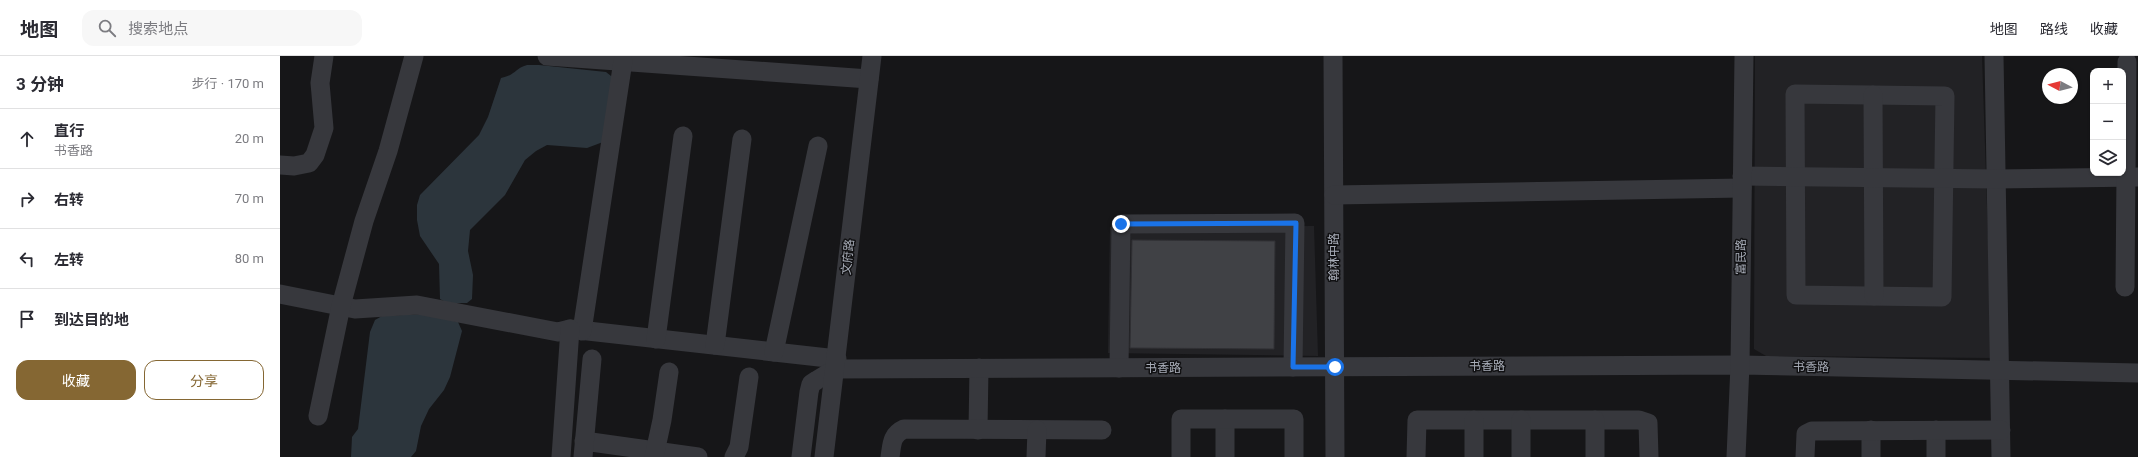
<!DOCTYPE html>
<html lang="zh">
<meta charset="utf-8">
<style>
body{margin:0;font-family:Roboto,"Noto Sans SC",sans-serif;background:#f7f7f7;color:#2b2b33}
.controls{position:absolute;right:12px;top:12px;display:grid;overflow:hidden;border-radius:8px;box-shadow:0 1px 3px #0004}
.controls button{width:36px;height:36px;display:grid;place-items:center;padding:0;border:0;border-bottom:1px solid #e1e1e2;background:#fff;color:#2b2b33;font:20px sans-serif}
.compass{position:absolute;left:1762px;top:12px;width:36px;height:36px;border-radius:50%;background:#fff;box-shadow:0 1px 3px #0004;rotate:277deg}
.stop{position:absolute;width:12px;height:12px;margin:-9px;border:3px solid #1a73e8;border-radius:50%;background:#fff}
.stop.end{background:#1a73e8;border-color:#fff;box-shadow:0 1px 4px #0008}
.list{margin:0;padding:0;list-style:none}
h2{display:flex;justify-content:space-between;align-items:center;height:52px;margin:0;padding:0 16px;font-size:17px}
h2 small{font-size:13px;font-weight:400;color:#7c7c81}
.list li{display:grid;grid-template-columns:26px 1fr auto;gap:12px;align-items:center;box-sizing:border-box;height:60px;padding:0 16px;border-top:1px solid #e1e1e2}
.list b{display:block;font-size:15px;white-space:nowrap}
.list p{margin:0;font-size:13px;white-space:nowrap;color:#7c7c81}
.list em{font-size:13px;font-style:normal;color:#7c7c81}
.actions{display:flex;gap:8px;padding:12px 16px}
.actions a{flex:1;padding:9px 0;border:1px solid #856733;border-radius:12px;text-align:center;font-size:14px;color:#856733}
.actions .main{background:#856733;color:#fff}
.icon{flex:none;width:22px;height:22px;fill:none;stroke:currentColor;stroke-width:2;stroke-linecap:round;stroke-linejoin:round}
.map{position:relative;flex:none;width:1858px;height:401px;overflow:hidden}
header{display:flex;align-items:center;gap:24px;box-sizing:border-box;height:56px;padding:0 20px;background:#fff;border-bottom:1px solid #e1e1e2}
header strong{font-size:19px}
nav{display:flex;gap:22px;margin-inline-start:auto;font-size:14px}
.search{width:280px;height:36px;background:#f7f7f7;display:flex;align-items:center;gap:10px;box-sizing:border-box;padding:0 14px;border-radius:12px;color:#7c7c81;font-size:15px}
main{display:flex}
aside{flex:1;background:#fff}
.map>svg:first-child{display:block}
.built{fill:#222225}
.water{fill:#2c353c}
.building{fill:#404145;stroke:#303034}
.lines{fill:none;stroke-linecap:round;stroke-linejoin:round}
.minor{stroke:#37383d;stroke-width:19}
.route{stroke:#1a73e8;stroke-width:5}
.labels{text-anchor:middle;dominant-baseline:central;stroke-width:3;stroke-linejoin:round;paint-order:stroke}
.street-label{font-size:12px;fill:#a8adb8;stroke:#111113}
</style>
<header>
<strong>地图</strong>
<div class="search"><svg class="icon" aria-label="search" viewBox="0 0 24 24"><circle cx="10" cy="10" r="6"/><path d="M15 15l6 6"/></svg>搜索地点</div>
<nav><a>地图</a><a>路线</a><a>收藏</a></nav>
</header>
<main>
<aside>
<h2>3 分钟<small>步行 · 170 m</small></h2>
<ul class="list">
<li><svg class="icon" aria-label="ahead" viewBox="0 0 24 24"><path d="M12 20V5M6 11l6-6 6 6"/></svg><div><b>直行</b><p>书香路</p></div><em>20 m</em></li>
<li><svg class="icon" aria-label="right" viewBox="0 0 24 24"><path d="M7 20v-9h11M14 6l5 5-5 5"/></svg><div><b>右转</b></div><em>70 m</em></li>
<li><svg class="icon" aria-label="left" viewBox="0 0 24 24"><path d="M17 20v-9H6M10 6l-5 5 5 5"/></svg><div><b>左转</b></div><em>80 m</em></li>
<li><svg class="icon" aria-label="arrive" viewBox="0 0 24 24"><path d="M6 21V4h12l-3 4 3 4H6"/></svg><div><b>到达目的地</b></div></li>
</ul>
<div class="actions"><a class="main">收藏</a><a>分享</a></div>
</aside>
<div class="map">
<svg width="1858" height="401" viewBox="0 0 1858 401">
<rect width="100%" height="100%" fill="#161618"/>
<g class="built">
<polygon points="1475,0 1702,0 1712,302 1486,300 1474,293"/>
<polygon points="1034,170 1038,300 828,297 830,171"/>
</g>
<g class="water">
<path d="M247,9H259L326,16L331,20V30L323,86L307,92L267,89L256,95L245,104L225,139L190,174L188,195L193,219L192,243L187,247H167L160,243L159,208L140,180L137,164V149L140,139L199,79L208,61L221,22C236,19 234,13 247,9Z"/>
<polygon points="144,258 178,266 182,275 170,321 164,334 149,353 141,370 136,395 131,401 71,401 72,381 78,373 90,276 95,264 102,260"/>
</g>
<polygon class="building" points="852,184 995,185 994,293 850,292"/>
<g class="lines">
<g class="minor">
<polyline points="267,0 589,23"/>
<polyline points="1053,0 1055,401"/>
<polyline points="1714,0 1721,401"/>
<polygon points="1515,38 1665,40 1662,241 1516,239"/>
<polyline points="1593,39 1594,240"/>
<polyline points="0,109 14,110 29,107 35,99 44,72 40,27 44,0"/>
<polyline points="1462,120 1716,123 1858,121"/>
<polyline points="1054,139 1462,132"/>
<polyline points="1845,231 1847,6"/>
<polyline points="0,238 75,253 137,249 278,276 290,273 557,303"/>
<polyline points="302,275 343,5"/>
<polyline points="376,283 403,80"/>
<polyline points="435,289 462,83"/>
<polyline points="494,296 538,90"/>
<polyline points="839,312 841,168 1015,167 1013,311"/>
<polyline points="38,360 61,250 84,165 108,95 134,0"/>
<polyline points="945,363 945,401"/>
<polyline points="1315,364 1359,364 1368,367 1369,401"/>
<polyline points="698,374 699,312"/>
<polyline points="1591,374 1591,401"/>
<polyline points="1656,374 1656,401"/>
<polyline points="304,385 418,401"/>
<polyline points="281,401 290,273"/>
<polyline points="303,401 312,303"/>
<polyline points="374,401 382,364 389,316"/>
<polyline points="454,401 459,391 469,321"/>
<polyline points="521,401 529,336 531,328 537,324 555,313 1460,309 1858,317"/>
<polyline points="544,401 592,0"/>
<path d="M610,401C612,389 611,379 624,373L822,374"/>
<polyline points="756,401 757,374"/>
<polyline points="901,401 901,363 1014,363 1014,401"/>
<polyline points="1136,401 1137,364 1315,364 1315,401"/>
<polyline points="1194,401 1194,364"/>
<polyline points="1241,401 1241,364"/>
<polyline points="1456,401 1460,309 1464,0"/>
<polyline points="1525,401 1526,378 1532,375 1721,374"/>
</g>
</g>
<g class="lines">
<polyline class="route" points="841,168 1016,167 1013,311 1055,311"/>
</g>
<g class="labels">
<g class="street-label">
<text transform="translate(568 201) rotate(-84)">文府路</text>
<text transform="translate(1054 201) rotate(-90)">翰林中路</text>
<text transform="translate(1461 201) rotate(-89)">富民路</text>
<text x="1207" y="310">书香路</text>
<text transform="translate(1531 311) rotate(1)">书香路</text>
<text x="883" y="312">书香路</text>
</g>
</g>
</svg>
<div class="controls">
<button>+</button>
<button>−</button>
<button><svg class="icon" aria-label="layers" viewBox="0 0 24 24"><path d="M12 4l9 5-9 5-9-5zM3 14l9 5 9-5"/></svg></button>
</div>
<svg class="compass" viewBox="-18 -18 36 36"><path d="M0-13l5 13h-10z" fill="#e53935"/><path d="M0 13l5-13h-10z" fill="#7c7c81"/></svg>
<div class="stop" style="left:1055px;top:311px"></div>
<div class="stop end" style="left:841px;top:168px"></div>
</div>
</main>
